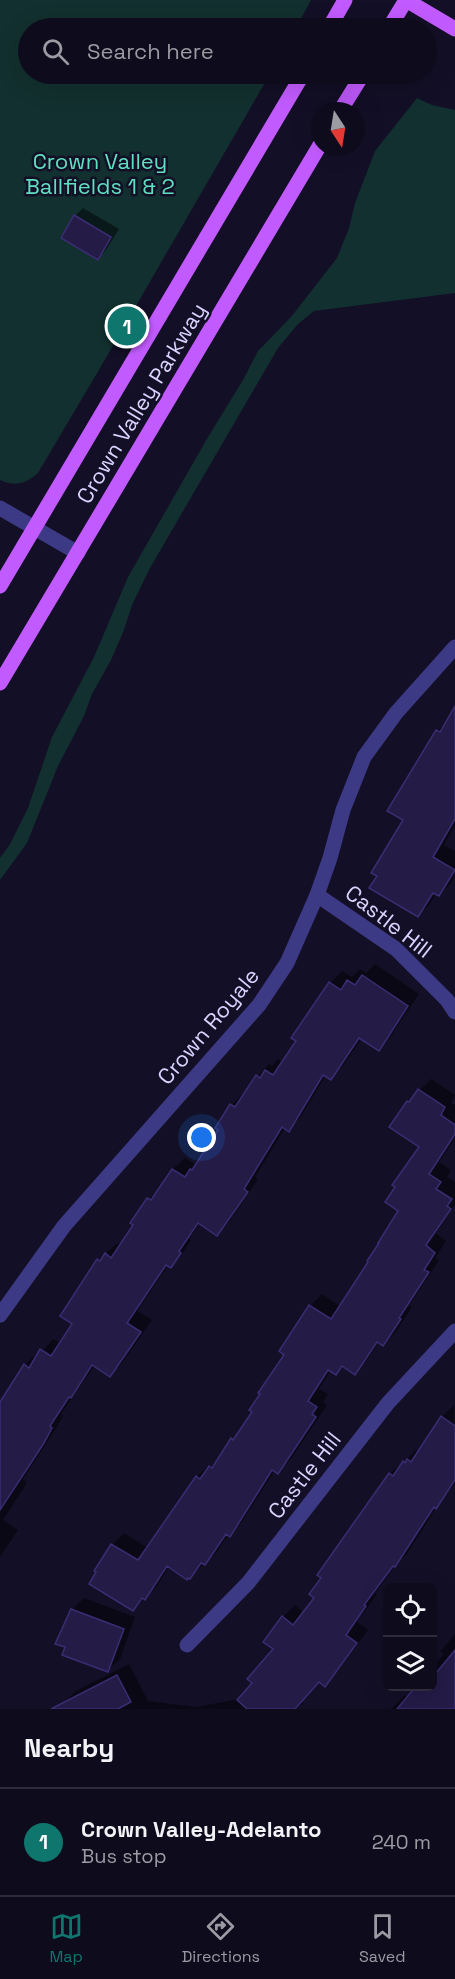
<!DOCTYPE html>
<style>
body{margin:0;font-family:"Space Grotesk",sans-serif;background:#1c1929;color:#f1f3f6}
.controls{position:absolute;right:18px;bottom:18px;display:grid;overflow:hidden;border-radius:9px;box-shadow:0 6px 24px #0002}
.controls button{width:54px;height:54px;display:grid;place-items:center;padding:0;border:0;border-bottom:2px solid #2e2b3b;background:#0e0b1c;color:#f1f3f6;font:30px sans-serif}
.compass{position:absolute;left:311px;top:102px;width:54px;height:54px;border-radius:50%;background:#0e0b1c;box-shadow:0 6px 24px #0002;rotate:168deg}
.you{position:absolute;left:202px;top:1138px;width:21px;height:21px;margin:-15px;border:4px solid #fff;border-radius:50%;background:#1a73e8;box-shadow:0 0 0 9px #1a73e833}
.badge{display:grid;place-items:center;width:39px;height:39px;border-radius:50%;background:#0f766e;color:#fff;font-size:20px;font-weight:700}
.pin{position:absolute;translate:-50% -50%;border:3px solid #fff;box-shadow:0 2px 6px #0006}
.list{margin:0;padding:0;list-style:none}
h2{display:flex;justify-content:space-between;align-items:center;height:78px;margin:0;padding:0 24px;font-size:26px}
h2 small{font-size:20px;font-weight:400;color:#9b9ba3}
.list li{display:grid;grid-template-columns:39px 1fr auto;gap:18px;align-items:center;box-sizing:border-box;height:108px;padding:0 24px;border-top:2px solid #2e2b3b}
.list b{display:block;font-size:22px;white-space:nowrap}
.list p{margin:0;font-size:20px;white-space:nowrap;color:#9b9ba3}
.list em{font-size:20px;font-style:normal;color:#9b9ba3}
.icon{flex:none;width:33px;height:33px;fill:none;stroke:currentColor;stroke-width:2;stroke-linecap:round;stroke-linejoin:round}
.map{position:relative;flex:none;width:455px;height:1709px;overflow:hidden}
.search{position:absolute;background:#0e0b1c;box-shadow:0 6px 24px #0002;left:18px;right:18px;top:18px;height:66px;display:flex;align-items:center;gap:15px;box-sizing:border-box;padding:0 21px;border-radius:33px;color:#9b9ba3;font-size:22px}
.sheet{height:186px;background:#0e0b1c}
nav{display:flex;justify-content:space-around;align-items:center;box-sizing:border-box;height:84px;border-top:2px solid #2e2b3b;background:#0e0b1c;font-size:16px;color:#9b9ba3}
nav a{display:grid;justify-items:center;gap:3px}
nav .on{color:#0f766e}
.map>svg:first-child{display:block}
.green{fill:#12302f}
.shadow{fill:#0007}
.building{fill:#241b47;stroke:#3b2d73;stroke-width:1.5}
.lines{fill:none;stroke-linecap:round;stroke-linejoin:round}
.minor{stroke:#3d3a85;stroke-width:15}
.major{stroke:#c25bff;stroke-width:15}
.labels{text-anchor:middle;dominant-baseline:central;stroke-width:5;stroke-linejoin:round;paint-order:stroke}
.park-label{font-size:22px;fill:#5fe0c0;stroke:#130f26}
.street-label{font-size:22px;fill:#d9d4ff;stroke:#130f26}
</style>
<div class="map">
<svg width="455" height="1709" viewBox="0 0 455 1709">
<rect width="100%" height="100%" fill="#130f26"/>
<g class="green">
<path d="M0,0H311L296,28H28V74H270L103,363L38,473C25,484 16,487 0,480Z"/>
<polygon points="417,98 432,105 455,110 455,293 314,311 298,324 278,348 150,568 132,605 124,630 111,660 92,694 84,716 58,766 27,843 0,880 0,858 10,844 28,808 52,737 94,657 128,577 208,437 243,380 258,351 291,317 337,258 349,228 355,203 375,151"/>
</g>
<g class="shadow">
<polygon points="83,208 119,229 106,250 98,258 75,216"/>
<polygon points="455,715 455,825 444,845 455,851 455,875 451,883 439,894 436,893 430,904 418,915 405,819 437,731"/>
<polygon points="375,964 419,994 390,1037 378,1049 362,1038 342,1067 330,1078 326,1075 300,1118 288,1130 285,1128 255,1177 258,1179 229,1222 217,1234 201,1222 189,1239 191,1240 182,1254 171,1266 169,1264 137,1311 152,1320 122,1363 110,1375 95,1365 61,1414 63,1416 55,1430 23,1479 27,1483 3,1520 18,1530 0,1557 0,1404 25,1365 37,1353 39,1355 53,1339 61,1344 74,1324 98,1260 118,1243 122,1245 149,1199 161,1188 173,1169 185,1158 196,1165 220,1130 217,1128 232,1105 243,1093 246,1094 258,1076 269,1064 272,1066 278,1059 283,1063 330,983 342,971 352,977 360,969 366,973"/>
<polygon points="431,1079 455,1095 451,1103 455,1105 455,1138 439,1162 451,1170 447,1177 455,1182 455,1205 436,1233 446,1241 435,1258 439,1260 409,1306 412,1307 395,1333 383,1344 379,1342 366,1361 355,1373 344,1365 336,1373 331,1370 319,1389 328,1394 323,1402 327,1405 290,1460 278,1472 275,1470 241,1523 230,1535 228,1534 217,1552 190,1577 169,1566 157,1586 133,1609 96,1571 113,1544 124,1533 148,1548 197,1477 209,1465 211,1466 223,1455 254,1411 310,1306 322,1294 341,1307 401,1211 421,1146 408,1102"/>
<polygon points="454,1405 455,1484 439,1503 407,1554 397,1563 375,1593 377,1594 357,1622 368,1630 336,1673 324,1685 319,1681 301,1701 303,1703 297,1709 67,1709 64,1703 76,1691 129,1664 148,1701 196,1707 239,1699 254,1682 275,1649 283,1617 295,1605 304,1613 316,1597 390,1474 402,1462 403,1463 416,1450 417,1452 420,1449 442,1417"/>
<polygon points="84,1598 135,1617 120,1659 108,1670 67,1646 72,1610"/>
<polygon points="455,1634 455,1709 391,1709 404,1696 410,1696 432,1686 432,1668 444,1654 440,1652"/>
</g>
<g class="building">
<polygon points="74,215 111,237 98,260 61,238"/>
<polygon points="455,706 455,819 433,857 455,870 439,896 433,893 418,917 369,888 377,876 371,873 403,820 387,811 436,730 440,732"/>
<polygon points="362,975 408,1006 379,1051 359,1038 331,1080 323,1075 289,1132 282,1127 244,1189 248,1192 217,1236 198,1223 179,1251 181,1253 171,1268 166,1265 127,1323 141,1332 110,1377 92,1365 71,1398 69,1397 50,1426 52,1428 44,1443 0,1510 0,1402 24,1364 29,1368 40,1349 51,1356 72,1324 60,1316 97,1259 100,1261 105,1253 111,1258 133,1225 130,1223 147,1198 151,1200 172,1169 185,1177 190,1169 192,1170 218,1130 215,1128 230,1104 235,1107 256,1075 260,1078 265,1070 273,1075 296,1041 291,1038 329,982 341,990 347,980 355,985"/>
<polygon points="418,1089 445,1107 441,1115 455,1125 455,1134 429,1174 441,1182 436,1189 452,1199 447,1206 451,1209 426,1245 435,1253 424,1270 429,1272 399,1318 401,1319 383,1346 377,1342 355,1375 342,1366 336,1375 328,1370 308,1401 317,1407 312,1414 316,1417 278,1474 272,1470 230,1537 226,1534 205,1565 201,1563 190,1579 188,1578 187,1580 167,1566 145,1600 142,1598 133,1611 89,1584 96,1572 94,1571 111,1544 138,1560 196,1476 200,1479 209,1466 212,1468 231,1438 233,1440 252,1412 249,1410 260,1394 258,1393 284,1355 279,1351 309,1305 331,1319 368,1262 367,1261 379,1243 378,1243 398,1211 385,1202 395,1187 392,1185 419,1147 389,1127 407,1101 409,1102"/>
<polygon points="441,1416 455,1426 455,1480 436,1509 434,1507 395,1567 393,1566 364,1605 366,1606 346,1635 357,1643 325,1687 319,1682 295,1709 247,1709 237,1700 252,1683 247,1679 273,1649 263,1642 282,1616 293,1625 314,1598 309,1594 321,1578 317,1575 389,1473 393,1476 403,1461 405,1463 407,1459 411,1462"/>
<polygon points="71,1609 124,1629 108,1672 62,1655 65,1647 55,1644"/>
<polygon points="455,1650 455,1709 397,1709 416,1686 432,1686 432,1678"/>
<polygon points="117,1675 131,1702 118,1709 51,1709"/>
</g>
<g class="lines">
<g class="minor">
<polyline points="0,508 78,553"/>
<polyline points="317,895 396,949 447,1000 455,1012"/>
<polyline points="0,1315 64,1226 259,1005 287,963 317,895 330,858 343,810 364,757 396,713 455,647"/>
<polyline points="187,1645 248,1583 388,1403 455,1331"/>
</g>
<g class="major">
<polyline points="406,0 455,29"/>
<polyline points="329,28 345,0"/>
<polyline points="389,28 406,0"/>
<polyline points="340,111 363,74"/>
<polyline points="0,586 303,74"/>
<polyline points="0,683 320,145"/>
</g>
</g>
<g class="labels">
<g class="park-label">
<text x="100" y="161">Crown Valley<tspan x="100" dy="25">Ballfields 1 &amp; 2</tspan></text>
</g>
<g class="street-label">
<text transform="translate(141 403) rotate(-59)">Crown Valley Parkway</text>
<text transform="translate(389 921) rotate(38)">Castle Hill</text>
<text transform="translate(208 1026) rotate(-50)">Crown Royale</text>
<text transform="translate(304 1475) rotate(-52)">Castle Hill</text>
</g>
</g>
</svg>
<div class="controls">
<button><svg class="icon" aria-label="locate" viewBox="0 0 24 24"><circle cx="12" cy="12" r="6"/><path d="M12 2v4M12 18v4M2 12h4M18 12h4"/></svg></button>
<button><svg class="icon" aria-label="layers" viewBox="0 0 24 24"><path d="M12 4l9 5-9 5-9-5zM3 14l9 5 9-5"/></svg></button>
</div>
<svg class="compass" viewBox="-18 -18 36 36"><path d="M0-13l5 13h-10z" fill="#e53935"/><path d="M0 13l5-13h-10z" fill="#9b9ba3"/></svg>
<div class="you"></div>
<div class="pin badge" style="left:127px;top:326px">1</div>
<div class="search"><svg class="icon" aria-label="search" viewBox="0 0 24 24"><circle cx="10" cy="10" r="6"/><path d="M15 15l6 6"/></svg>Search here</div>
</div>
<section class="sheet">
<h2>Nearby<small></small></h2>
<ul class="list">
<li><span class="badge">1</span><div><b>Crown Valley-Adelanto</b><p>Bus stop</p></div><em>240 m</em></li>
</ul>
</section>
<nav>
<a class="on"><svg class="icon" aria-label="map" viewBox="0 0 24 24"><path d="M3 6l6-2 6 2 6-2v14l-6 2-6-2-6 2zM9 4v14M15 6v14"/></svg>Map</a>
<a><svg class="icon" aria-label="directions" viewBox="0 0 24 24"><path d="M12 3l9 9-9 9-9-9zM9 14v-3h6M13 9l2 2-2 2"/></svg>Directions</a>
<a><svg class="icon" aria-label="saved" viewBox="0 0 24 24"><path d="M7 4h10v16l-5-4-5 4z"/></svg>Saved</a>
</nav>
